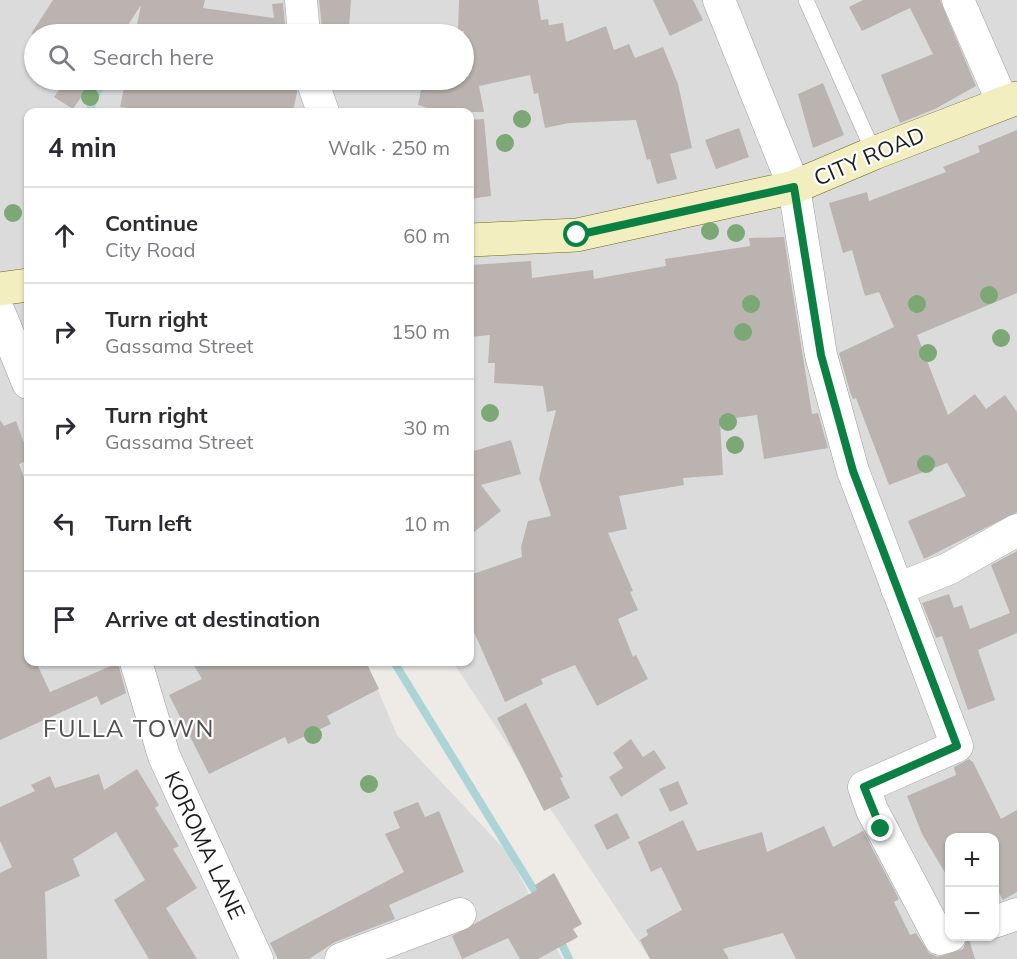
<!DOCTYPE html>
<meta charset="utf-8">
<style>
body{margin:0;font-family:Mulish,sans-serif;background:#f7f7f7;color:#2b2b33}
.controls{position:absolute;right:18px;bottom:18px;display:grid;overflow:hidden;border-radius:12px;box-shadow:0 2px 4px #0004}
.controls button{width:54px;height:54px;display:grid;place-items:center;padding:0;border:0;border-bottom:2px solid #e1e1e2;background:#fff;color:#2b2b33;font:30px sans-serif}
.stop{position:absolute;width:18px;height:18px;margin:-14px;border:4px solid #0b8043;border-radius:50%;background:#fff}
.stop.end{background:#0b8043;border-color:#fff;box-shadow:0 2px 6px #0008}
.list{margin:0;padding:0;list-style:none}
h2{display:flex;justify-content:space-between;align-items:center;height:78px;margin:0;padding:0 24px;font-size:26px}
h2 small{font-size:20px;font-weight:400;color:#7c7c81}
.list li{display:grid;grid-template-columns:39px 1fr auto;gap:18px;align-items:center;box-sizing:border-box;height:96px;padding:0 24px;border-top:2px solid #e1e1e2}
.list b{display:block;font-size:22px;white-space:nowrap}
.list p{margin:0;font-size:20px;white-space:nowrap;color:#7c7c81}
.list em{font-size:20px;font-style:normal;color:#7c7c81}
.icon{flex:none;width:33px;height:33px;fill:none;stroke:currentColor;stroke-width:2;stroke-linecap:round;stroke-linejoin:round}
.map{position:relative;flex:none;width:1017px;height:959px;overflow:hidden}
.search{position:absolute;background:#fff;box-shadow:0 2px 4px #0004;left:24px;top:24px;width:450px;height:66px;display:flex;align-items:center;gap:15px;box-sizing:border-box;padding:0 21px;border-radius:33px;color:#7c7c81;font-size:22px}
.panel{position:absolute;background:#fff;box-shadow:0 2px 4px #0004;left:24px;top:108px;width:450px;height:558px;border-radius:12px}
.map>svg:first-child{display:block}
.residential{fill:#dcdbdc;fill-rule:evenodd}
.lines{fill:none;stroke-linecap:round;stroke-linejoin:round}
.stream{stroke:#abd4d7;stroke-width:8}
.building{fill:#bbb3af}
.lane-casing{stroke:#9f9f9f;stroke-width:16}
.street-casing{stroke:#9f9f9f;stroke-width:33}
.secondary-casing{stroke:#6a6710;stroke-width:34}
.lane{stroke:#fff;stroke-width:15}
.street{stroke:#fff;stroke-width:32}
.secondary{stroke:#f3eebf;stroke-width:33}
.tree{fill:#7ba874}
.route{stroke:#0b8043;stroke-width:8}
.labels{text-anchor:middle;dominant-baseline:central;stroke-width:4.5;stroke-linejoin:round;paint-order:stroke}
.street-label{font-size:22px;fill:#1e1e1e;stroke:#fff}
.neighbourhood-label{font-size:24px;letter-spacing:1.5px;fill:#515151;stroke:#fff}
</style>
<div class="map">
<svg width="1017" height="959" viewBox="0 0 1017 959">
<rect width="100%" height="100%" fill="#eeeae6"/>
<path class="residential" d="M0,0H1017V959H650L453,662H470V112H28V662H366L397,735L508,853L562,959H0ZM34,34H464V80H34ZM950,838H994V936H950Z"/>
<g class="lines">
<g class="stream">
<polyline points="89,112 98,90 107,80"/>
<polyline points="394,662 539,898"/>
<polyline points="559,938 569,959"/>
</g>
</g>
<g class="building">
<polygon points="53,0 205,0 203,8 274,18 272,4 283,3 286,34 232,34 203,30 202,34 135,34 141,5 122,34 31,34"/>
<polygon points="319,0 351,0 349,28 322,28"/>
<polygon points="459,0 538,0 541,20 548,19 549,25 563,23 566,42 606,26 614,50 629,44 635,58 663,47 678,84 692,148 670,154 677,179 657,184 650,159 647,160 636,120 569,123 545,128 538,93 534,94 530,75 479,86 484,112 442,112 418,105 423,80 464,80 464,31 458,31"/>
<polygon points="653,0 693,0 703,20 670,36"/>
<polygon points="863,0 940,0 976,86 935,109 900,123 881,75 933,54 910,8 862,31 849,7"/>
<polygon points="66,80 93,80 73,109 54,97"/>
<polygon points="154,80 294,80 297,92 293,112 132,112 133,109 120,107 125,83 153,88"/>
<polygon points="823,83 844,135 813,148 798,94"/>
<polygon points="484,119 491,196 470,199 470,120"/>
<polygon points="739,128 749,157 716,169 705,140"/>
<polygon points="1017,130 1017,293 917,335 948,415 975,394 986,409 1005,395 1017,412 1017,512 924,559 908,521 966,496 947,463 889,485 856,398 853,399 851,395 839,353 894,327 879,292 865,296 852,250 843,253 829,203 867,192 869,201 946,172 943,167 980,152 978,146"/>
<polygon points="784,237 812,414 818,413 828,448 764,459 757,415 720,420 723,475 683,478 684,485 619,496 627,529 608,533 633,591 630,592 638,610 618,619 633,657 636,655 648,679 597,706 575,665 541,679 543,684 505,702 470,623 470,575 522,557 521,547 528,521 551,516 539,479 556,410 547,412 543,386 494,383 495,363 488,363 490,335 470,337 470,265 531,261 532,278 593,270 594,279 666,266 665,259 750,246 749,238"/>
<polygon points="0,420 4,426 16,421 28,454 28,460 19,464 28,489 28,662 36,662 50,692 118,663 126,693 101,705 97,696 0,740"/>
<polygon points="511,440 521,474 481,485 501,511 470,535 470,452"/>
<polygon points="1017,551 1017,633 978,650 995,700 968,710 942,636 936,638 922,603 949,594 954,608 962,605 970,629 1010,613 991,565"/>
<polygon points="192,662 366,662 379,689 327,716 331,724 288,744 285,737 209,774 169,695 202,679"/>
<polygon points="526,703 563,777 560,778 570,798 544,811 497,718"/>
<polygon points="631,739 643,757 654,750 666,768 621,797 609,777 623,768 613,753"/>
<polygon points="969,759 973,762 1001,819 1017,810 1017,892 1003,900 994,884 994,837 950,837 950,881 922,834 907,796 956,775 954,767"/>
<polygon points="137,769 159,805 155,808 179,846 173,849 197,888 166,908 197,959 149,959 114,900 145,880 116,832 73,859 80,876 45,892 47,959 0,959 0,873 12,867 0,841 0,807 35,791 31,785 50,776 55,788 99,774 104,790"/>
<polygon points="678,781 688,804 670,812 659,789"/>
<polygon points="418,802 425,817 439,811 464,872 389,905 395,919 335,942 309,959 278,959 270,943 404,872 385,834 400,828 393,812"/>
<polygon points="617,813 630,838 607,850 594,825"/>
<polygon points="683,820 697,851 762,832 767,852 824,826 833,847 863,831 899,899 894,902 910,935 916,933 929,953 938,957 963,949 968,936 975,959 796,959 783,933 723,949 729,959 650,959 640,940 648,935 646,930 682,910 661,867 651,872 638,842"/>
<polygon points="554,873 582,924 573,929 578,937 538,959 520,959 508,938 462,959 452,936 537,890 535,885"/>
</g>
<g class="lines">
<g class="lane-casing">
<polyline id="lane" points="806,0 874,153"/>
</g>
<g class="street-casing">
<g id="street">
<polyline points="301,0 304,34"/>
<polyline points="719,0 794,187 821,355 853,471 957,746 864,787 872,810 940,939 950,936"/>
<polyline points="958,0 1003,103"/>
<polyline points="312,80 323,112"/>
<polyline points="0,314 28,383"/>
<polyline points="897,589 948,569 1017,530"/>
<polyline points="136,662 164,756 257,959"/>
<polyline points="994,922 1017,914"/>
<polyline points="341,959 460,914"/>
</g>
</g>
<g class="secondary-casing">
<g id="secondary">
<polyline points="470,240 577,235 794,187 874,153 1017,98"/>
<polyline points="0,289 28,285"/>
</g>
</g>
<use href="#lane" class="lane"/>
<use href="#street" class="street"/>
<use href="#secondary" class="secondary"/>
</g>
<g class="tree">
<circle cx="90" cy="97" r="9"/>
<circle cx="522" cy="119" r="9"/>
<circle cx="505" cy="143" r="9"/>
<circle cx="13" cy="213" r="9"/>
<circle cx="710" cy="231" r="9"/>
<circle cx="736" cy="233" r="9"/>
<circle cx="989" cy="295" r="9"/>
<circle cx="751" cy="304" r="9"/>
<circle cx="917" cy="304" r="9"/>
<circle cx="743" cy="332" r="9"/>
<circle cx="1001" cy="338" r="9"/>
<circle cx="928" cy="353" r="9"/>
<circle cx="490" cy="413" r="9"/>
<circle cx="728" cy="422" r="9"/>
<circle cx="735" cy="445" r="9"/>
<circle cx="926" cy="464" r="9"/>
<circle cx="313" cy="735" r="9"/>
<circle cx="369" cy="784" r="9"/>
</g>
<g class="lines">
<polyline class="route" points="577,235 794,187 821,355 853,471 957,746 864,787 881,829"/>
</g>
<g class="labels">
<g class="street-label">
<text transform="translate(869 156) rotate(-23)">CITY ROAD</text>
<text transform="translate(205 845) rotate(65)">KOROMA LANE</text>
</g>
<g class="neighbourhood-label">
<text x="129" y="728">FULLA TOWN</text>
</g>
</g>
</svg>
<div class="controls">
<button>+</button>
<button>−</button>
</div>
<div class="stop" style="left:577px;top:235px"></div>
<div class="stop end" style="left:881px;top:829px"></div>
<div class="search"><svg class="icon" aria-label="search" viewBox="0 0 24 24"><circle cx="10" cy="10" r="6"/><path d="M15 15l6 6"/></svg>Search here</div>
<section class="panel">
<h2>4 min<small>Walk · 250 m</small></h2>
<ul class="list">
<li><svg class="icon" aria-label="ahead" viewBox="0 0 24 24"><path d="M12 20V5M6 11l6-6 6 6"/></svg><div><b>Continue</b><p>City Road</p></div><em>60 m</em></li>
<li><svg class="icon" aria-label="right" viewBox="0 0 24 24"><path d="M7 20v-9h11M14 6l5 5-5 5"/></svg><div><b>Turn right</b><p>Gassama Street</p></div><em>150 m</em></li>
<li><svg class="icon" aria-label="right" viewBox="0 0 24 24"><path d="M7 20v-9h11M14 6l5 5-5 5"/></svg><div><b>Turn right</b><p>Gassama Street</p></div><em>30 m</em></li>
<li><svg class="icon" aria-label="left" viewBox="0 0 24 24"><path d="M17 20v-9H6M10 6l-5 5 5 5"/></svg><div><b>Turn left</b></div><em>10 m</em></li>
<li><svg class="icon" aria-label="arrive" viewBox="0 0 24 24"><path d="M6 21V4h12l-3 4 3 4H6"/></svg><div><b>Arrive at destination</b></div></li>
</ul>
</section>
</div>
